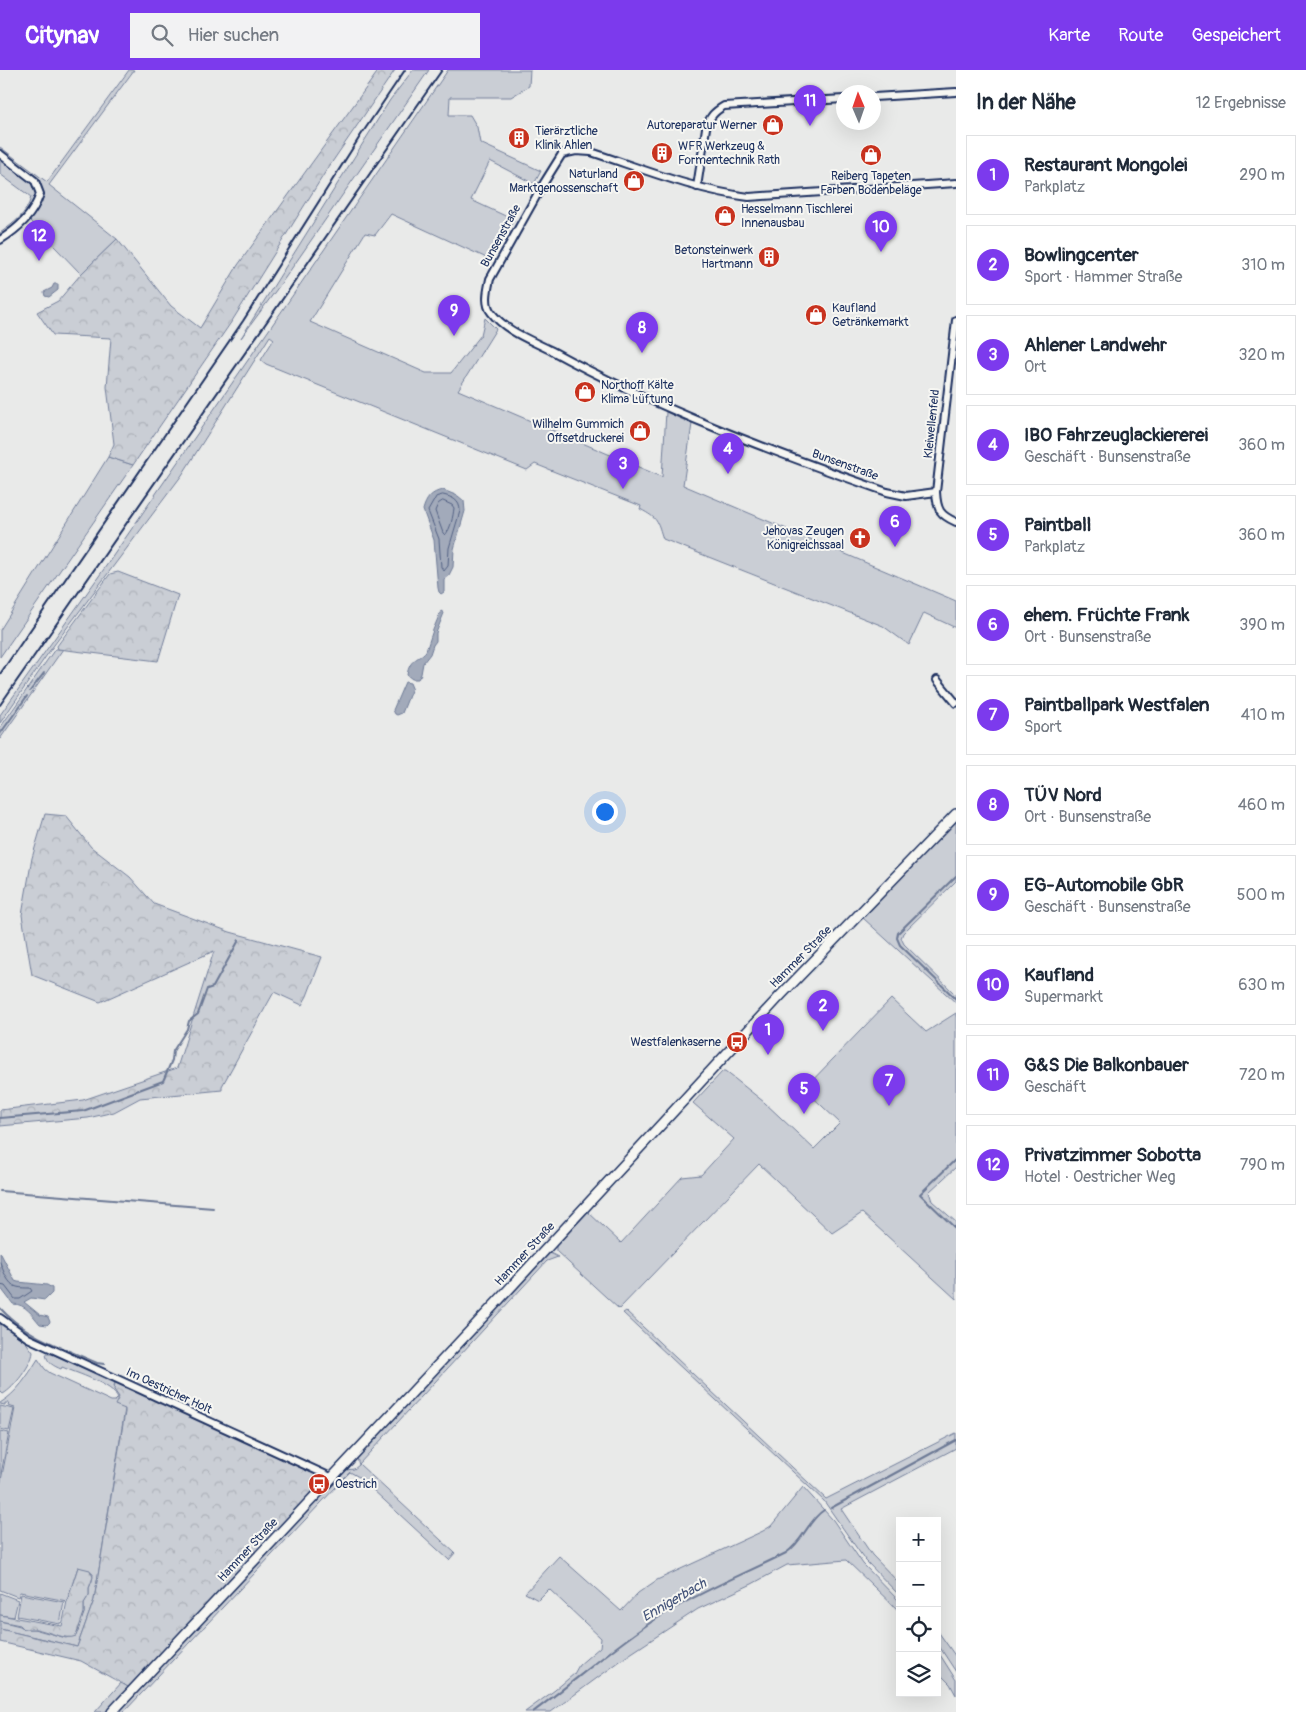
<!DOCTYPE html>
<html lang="de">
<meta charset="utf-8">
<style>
body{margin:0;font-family:Pangolin,sans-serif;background:#f2f2f3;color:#1f2937}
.controls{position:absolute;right:15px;bottom:15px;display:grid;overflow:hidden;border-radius:0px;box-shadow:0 5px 20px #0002}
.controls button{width:45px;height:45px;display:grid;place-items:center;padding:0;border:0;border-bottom:1px solid #e0e1e3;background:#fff;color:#1f2937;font:25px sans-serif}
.compass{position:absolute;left:836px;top:15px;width:45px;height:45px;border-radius:50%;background:#fff;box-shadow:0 5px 20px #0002;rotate:358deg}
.you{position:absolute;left:604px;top:741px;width:18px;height:18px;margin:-12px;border:4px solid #fff;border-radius:50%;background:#1a73e8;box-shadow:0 0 0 8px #1a73e833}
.badge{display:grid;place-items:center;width:32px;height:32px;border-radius:50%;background:#7c3aed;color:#fff;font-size:16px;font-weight:700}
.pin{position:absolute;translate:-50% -41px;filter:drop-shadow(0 1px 2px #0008)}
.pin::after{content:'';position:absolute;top:26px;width:18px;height:15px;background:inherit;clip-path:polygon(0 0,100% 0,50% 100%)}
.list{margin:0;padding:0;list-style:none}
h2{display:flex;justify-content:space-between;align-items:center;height:65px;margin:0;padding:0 20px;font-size:21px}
h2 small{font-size:16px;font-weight:400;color:#747a83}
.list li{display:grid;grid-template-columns:32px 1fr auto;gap:15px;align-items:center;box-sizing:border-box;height:80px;margin:0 10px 10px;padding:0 10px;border:1px solid #e0e1e3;border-radius:0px}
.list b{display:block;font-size:19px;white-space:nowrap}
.list p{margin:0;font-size:16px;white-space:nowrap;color:#747a83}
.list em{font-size:16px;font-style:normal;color:#747a83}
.icon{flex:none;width:28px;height:28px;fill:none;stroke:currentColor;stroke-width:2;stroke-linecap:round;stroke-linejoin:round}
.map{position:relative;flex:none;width:956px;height:1642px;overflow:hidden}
header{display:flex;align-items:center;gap:30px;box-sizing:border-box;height:70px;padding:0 25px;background:#7c3aed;color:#fff}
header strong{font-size:24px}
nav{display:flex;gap:28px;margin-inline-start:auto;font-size:18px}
.search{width:350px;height:45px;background:#f2f2f3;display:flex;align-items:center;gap:12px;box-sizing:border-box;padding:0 18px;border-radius:0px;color:#747a83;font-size:19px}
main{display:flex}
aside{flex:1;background:#fff}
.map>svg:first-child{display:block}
.grass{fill:#caced5;stroke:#727e9a}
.forest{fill:url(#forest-crowns);stroke:#727e9a}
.water{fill:#a2aaba;stroke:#6c7995}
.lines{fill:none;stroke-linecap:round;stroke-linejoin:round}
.shore{stroke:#516083;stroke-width:1}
.stream{stroke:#6c7995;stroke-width:2}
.street-casing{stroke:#1b2f5e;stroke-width:10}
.secondary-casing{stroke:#1b2f5e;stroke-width:12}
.street{stroke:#f6f6f2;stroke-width:6}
.secondary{stroke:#f6f6f2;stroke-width:9}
.rail{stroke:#1b2f5e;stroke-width:2}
.labels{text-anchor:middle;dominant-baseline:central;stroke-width:4;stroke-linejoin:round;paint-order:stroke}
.poi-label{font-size:12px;fill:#1b2f5e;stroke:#f6f6f2;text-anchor:end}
.street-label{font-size:12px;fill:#1b2f5e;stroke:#f6f6f2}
.water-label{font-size:14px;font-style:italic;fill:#44547a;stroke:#f6f6f2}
</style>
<header>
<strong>Citynav</strong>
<div class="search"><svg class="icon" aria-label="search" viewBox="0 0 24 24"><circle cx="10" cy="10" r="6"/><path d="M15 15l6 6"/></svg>Hier suchen</div>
<nav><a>Karte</a><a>Route</a><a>Gespeichert</a></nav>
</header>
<main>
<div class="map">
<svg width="956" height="1642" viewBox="0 0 956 1642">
<defs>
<pattern id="forest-crowns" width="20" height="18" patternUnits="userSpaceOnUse" patternTransform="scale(1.25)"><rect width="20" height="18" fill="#caced5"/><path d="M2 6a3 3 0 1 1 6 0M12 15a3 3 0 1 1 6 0" fill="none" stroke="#adb1b9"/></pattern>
</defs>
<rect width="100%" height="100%" fill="#e9eae9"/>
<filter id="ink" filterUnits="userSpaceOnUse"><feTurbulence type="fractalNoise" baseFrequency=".02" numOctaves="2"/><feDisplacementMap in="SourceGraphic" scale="10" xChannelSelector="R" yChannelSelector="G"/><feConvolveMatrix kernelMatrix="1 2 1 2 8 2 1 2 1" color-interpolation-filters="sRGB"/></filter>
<g filter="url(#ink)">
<g class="grass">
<path d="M129,0H134L49,115L117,169L81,204L29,150C34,143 40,135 42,126C45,109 12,90 0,81V77L47,112Z"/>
<polygon points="413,0 429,0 285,208 241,268 390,30"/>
<path d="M448,0H530L529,16L511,27H450L449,45H470L477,57L480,73L541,101L534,114L490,91L471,130L514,150L491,190L391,144L375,165L365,163L310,252L426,303H451L481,265L485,248L496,259L458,320L662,407L666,342L692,354L683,415L956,531V558L924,543L909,575L883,556L663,469C657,451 659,449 640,439L641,436L535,394L527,400L266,294L261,290L274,269L270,266L182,405L51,579L0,653V645L104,499Z"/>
<path d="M0,86C9,94 26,104 33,113C48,133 13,157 0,167V163C14,153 27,144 31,127L0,104Z"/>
<polygon points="108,387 133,395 0,587 0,560"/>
<polygon points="55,579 63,579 0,669 0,658"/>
<polygon points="956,749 956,811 903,863 901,868 904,874 956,925 956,933 863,848"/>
<polygon points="891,929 926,962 956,943 956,1097 929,1122 932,1131 956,1152 956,1229 862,1143 832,1163 759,1094 619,1239 556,1181 556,1176 588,1142 621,1173 682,1107 701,1105 734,1069 693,1033 723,1001 725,1001 764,1032 814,1079 840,1053 804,1019"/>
<polygon points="550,1183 558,1187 547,1191 359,1394 455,1483 449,1490 359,1407 350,1402 342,1410 343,1412 340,1416 337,1416 124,1642 117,1642 346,1400 354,1399 359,1395 357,1388 359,1385"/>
<polygon points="626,1241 826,1429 956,1363 956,1378 841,1439 872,1485 900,1514 900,1526 865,1490 824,1431 623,1243"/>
<path d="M0,1254L25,1271L33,1282C32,1294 14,1318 3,1324L0,1321Z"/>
<path d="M46,1284H52L115,1312L114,1316L125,1339L94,1530L77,1577L0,1559V1551L20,1556L24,1559H34L66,1568L78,1562L80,1552L84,1543V1533L89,1525V1518L92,1511L93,1504L78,1497L67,1531L20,1522L18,1527L0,1520V1416L15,1338L8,1336L9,1333H5V1335L0,1334V1333C17,1323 28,1305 38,1289L45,1299L50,1303L111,1331H115L118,1328C113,1314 76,1303 62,1297L61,1299C54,1296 47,1293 46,1284Z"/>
<polygon points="0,1336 14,1339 9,1361 0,1359"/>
<polygon points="0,1361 9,1363 0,1409"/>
<polygon points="803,1417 833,1450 863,1494 900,1532 900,1542 846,1490 787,1495 752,1514 698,1539 627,1586 551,1642 525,1642 555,1620 574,1604 579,1595 600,1577 601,1568 549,1519 538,1530 525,1523 559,1486 621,1541 638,1523 657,1510 763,1461 771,1456"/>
<polygon points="0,1523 18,1530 14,1547 0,1545"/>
<polygon points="21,1524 64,1532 60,1554 17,1546"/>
<polygon points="937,1560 956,1587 956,1602 937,1573"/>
<polygon points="937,1580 956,1610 956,1625 950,1614 940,1604 937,1597"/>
<polygon points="122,1612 130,1619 107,1642 95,1642"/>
</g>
<g class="forest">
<polygon points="379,0 395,0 326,101 232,251 133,395 108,387 114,374 107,317 111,268 53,265 37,242 58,231 81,204 117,169 171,236 200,258 238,195"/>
<polygon points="118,502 178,525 158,591 58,579 57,576 110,504"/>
<polygon points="45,744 66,746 91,777 130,807 154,834 230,862 322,887 307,926 302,935 274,922 222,1016 222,1020 140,1028 114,1042 88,1048 0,1056 0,1040 83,1030 177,998 214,881 100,932 32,905 22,845 32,788"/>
<polygon points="115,1312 320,1406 321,1416 130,1618 81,1591 0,1572 0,1559 77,1577 94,1530 125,1342 125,1339 115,1335 119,1327 114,1320"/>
<path d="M78,1497L90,1500L93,1507L89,1518V1525L84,1533V1543L76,1566C66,1571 48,1561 36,1559C32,1559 28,1559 24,1559L20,1555L0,1551V1545L62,1556L67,1531Z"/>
</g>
<g class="water">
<polygon points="54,214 58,214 58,220 49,227 45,226 44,222 52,218"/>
<path d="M443,420L458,426L464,431L465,441L454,479L453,497L449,505L444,509V522L441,524L439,522L438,518L434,470L423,440C426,429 431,422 443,420Z"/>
<path d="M441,541L444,543L436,563V571L433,575L430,584L423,593L421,604L418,609H412L407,605C410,588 417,591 426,581L433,560Z"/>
<polygon points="405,612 410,613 412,618 402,643 397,645 395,644 393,640"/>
<path d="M0,1182L15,1211L18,1212L47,1215L52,1218V1223L45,1230L31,1228L24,1232L40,1245L48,1247L50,1252L47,1255L40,1254C32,1245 26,1234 13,1234L0,1217Z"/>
</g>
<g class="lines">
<g class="shore">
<path d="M443,425C452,427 460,430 460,441L449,478L448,496L444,501L441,497L439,469L428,441L436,427Z"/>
<path d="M443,431L452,435L454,438C453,446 451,459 445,465L443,463L435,441L438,434Z"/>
<path d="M0,1192C3,1200 8,1215 17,1217C21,1218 26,1218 30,1218L32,1221L20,1229H15L5,1216L0,1215"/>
</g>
<g class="stream">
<polyline points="30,621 44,603"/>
<polyline points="0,664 27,626"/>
<polyline points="956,806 898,863 897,868 900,875 956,929"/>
<polyline points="0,1048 83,1041 163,1011 172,990 173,981 187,959 189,951 198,944 207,919 213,917 239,870"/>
<polyline points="956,1089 920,1124 956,1159"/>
<polyline points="0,1121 213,1138"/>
<path d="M0,1238C25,1266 64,1278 97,1293L104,1294"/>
<polyline points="831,1438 956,1370"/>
<path d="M533,1642C575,1611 615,1575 659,1547C699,1522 744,1504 786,1483C803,1472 808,1450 824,1440"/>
</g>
<g class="street-casing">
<g id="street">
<polyline points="874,27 956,22"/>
<path d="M0,84L35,111L40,124C33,145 19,158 0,170"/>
<path d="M697,117L706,58C710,46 714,42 724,36L844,29"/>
<path d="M956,250L936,422C937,440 940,445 956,452"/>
<path d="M936,422L906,426L887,422C773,382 658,339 552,281C531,270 505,261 491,242C484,233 488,219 490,209L542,116L562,84L576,81L591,82C643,99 694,120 749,127L956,113"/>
<polyline points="937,610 956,633"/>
<polyline points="0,1248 28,1268 333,1408"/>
</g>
</g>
<g class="secondary-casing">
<polyline id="secondary" points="112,1642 497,1232 781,925 956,744"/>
</g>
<use href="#street" class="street"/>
<use href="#secondary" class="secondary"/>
<g class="rail">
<polyline points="0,604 243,251 361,65 405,0"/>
<polyline points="0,635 442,0"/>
</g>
</g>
</g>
<defs>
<g id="shop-disc" transform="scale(1.125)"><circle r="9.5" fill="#c8321e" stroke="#f6f6f2"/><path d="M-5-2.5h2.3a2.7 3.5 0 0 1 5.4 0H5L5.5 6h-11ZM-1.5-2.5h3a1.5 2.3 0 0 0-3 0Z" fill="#fff"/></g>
<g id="building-disc" transform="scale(1.125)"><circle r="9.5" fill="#c8321e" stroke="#f6f6f2"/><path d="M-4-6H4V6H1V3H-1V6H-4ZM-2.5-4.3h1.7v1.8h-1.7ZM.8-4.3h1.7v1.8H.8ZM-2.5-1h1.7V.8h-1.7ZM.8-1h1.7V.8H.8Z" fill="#fff"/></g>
<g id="church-disc" transform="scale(1.125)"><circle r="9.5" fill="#c8321e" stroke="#f6f6f2"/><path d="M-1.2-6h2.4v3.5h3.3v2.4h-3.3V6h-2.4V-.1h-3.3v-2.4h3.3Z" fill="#fff"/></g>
<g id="bus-disc" transform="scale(1.125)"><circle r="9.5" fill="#c8321e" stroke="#f6f6f2"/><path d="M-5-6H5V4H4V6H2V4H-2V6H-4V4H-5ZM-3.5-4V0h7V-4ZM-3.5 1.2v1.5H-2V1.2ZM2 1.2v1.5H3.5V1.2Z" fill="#fff"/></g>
</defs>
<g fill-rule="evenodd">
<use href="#shop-disc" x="773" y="55"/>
<use href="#building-disc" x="519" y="68"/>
<use href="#building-disc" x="662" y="83"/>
<use href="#shop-disc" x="871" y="85"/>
<use href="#shop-disc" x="634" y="111"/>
<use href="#shop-disc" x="725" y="146"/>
<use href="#building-disc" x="769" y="187"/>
<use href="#shop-disc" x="816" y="245"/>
<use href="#shop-disc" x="585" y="322"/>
<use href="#shop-disc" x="640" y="361"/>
<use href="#church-disc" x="860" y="468"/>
<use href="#bus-disc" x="737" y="972"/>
<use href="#bus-disc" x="319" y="1414"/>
</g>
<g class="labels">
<g class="poi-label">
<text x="757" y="55">Autoreparatur Werner</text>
<text x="535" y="61" text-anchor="start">Tierärztliche<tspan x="535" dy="14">Klinik Ahlen</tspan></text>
<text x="678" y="76" text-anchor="start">WFR Werkzeug &amp;<tspan x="678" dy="14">Formentechnik Rath</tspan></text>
<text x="618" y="104">Naturland<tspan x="618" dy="14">Marktgenossenschaft</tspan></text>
<text x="871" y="106" text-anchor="middle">Reiberg Tapeten<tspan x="871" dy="14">Farben Bodenbeläge</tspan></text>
<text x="741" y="139" text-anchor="start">Hesselmann Tischlerei<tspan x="741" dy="14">Innenausbau</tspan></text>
<text x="753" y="180">Betonsteinwerk<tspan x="753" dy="14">Hartmann</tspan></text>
<text x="832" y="238" text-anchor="start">Kaufland<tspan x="832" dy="14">Getränkemarkt</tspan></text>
<text x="601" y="315" text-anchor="start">Northoff Kälte<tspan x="601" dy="14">Klima Lüftung</tspan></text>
<text x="624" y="354">Wilhelm Gummich<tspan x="624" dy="14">Offsetdruckerei</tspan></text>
<text x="844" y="461">Jehovas Zeugen<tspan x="844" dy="14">Königreichssaal</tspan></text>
<text x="721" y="972">Westfalenkaserne</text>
<text x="335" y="1414" text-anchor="start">Oestrich</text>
</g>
<g class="street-label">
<text transform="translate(501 166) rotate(-61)">Bunsenstraße</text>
<text transform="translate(932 354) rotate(-84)">Kleiwellenfeld</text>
<text transform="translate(845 395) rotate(20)">Bunsenstraße</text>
<text transform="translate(801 887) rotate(-45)">Hammer Straße</text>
<text transform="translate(525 1184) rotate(-47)">Hammer Straße</text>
<text transform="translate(169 1321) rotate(25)">Im Oestricher Holt</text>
<text transform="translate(248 1480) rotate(-47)">Hammer Straße</text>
</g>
<g class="water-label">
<text transform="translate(674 1530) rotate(-30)">Ennigerbach</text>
</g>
</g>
</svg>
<div class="controls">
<button>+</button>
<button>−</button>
<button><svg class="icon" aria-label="locate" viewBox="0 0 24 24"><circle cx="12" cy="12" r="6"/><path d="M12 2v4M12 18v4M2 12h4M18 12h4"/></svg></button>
<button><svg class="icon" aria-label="layers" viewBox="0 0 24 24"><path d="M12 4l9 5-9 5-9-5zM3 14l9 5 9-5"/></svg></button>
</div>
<svg class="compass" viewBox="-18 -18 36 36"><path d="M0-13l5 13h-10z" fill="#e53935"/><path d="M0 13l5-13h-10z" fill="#747a83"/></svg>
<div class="you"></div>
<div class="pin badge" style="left:768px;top:985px">1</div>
<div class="pin badge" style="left:823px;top:961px">2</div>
<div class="pin badge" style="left:623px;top:419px">3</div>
<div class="pin badge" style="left:728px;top:404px">4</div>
<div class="pin badge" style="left:804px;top:1044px">5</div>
<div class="pin badge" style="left:895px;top:477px">6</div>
<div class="pin badge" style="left:889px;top:1036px">7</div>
<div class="pin badge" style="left:642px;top:283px">8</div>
<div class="pin badge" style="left:454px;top:266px">9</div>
<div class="pin badge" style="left:881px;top:182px">10</div>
<div class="pin badge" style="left:810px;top:56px">11</div>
<div class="pin badge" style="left:39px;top:191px">12</div>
</div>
<aside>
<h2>In der Nähe<small>12 Ergebnisse</small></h2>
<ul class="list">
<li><span class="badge">1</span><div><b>Restaurant Mongolei</b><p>Parkplatz</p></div><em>290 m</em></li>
<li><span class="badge">2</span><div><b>Bowlingcenter</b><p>Sport · Hammer Straße</p></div><em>310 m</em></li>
<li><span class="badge">3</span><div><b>Ahlener Landwehr</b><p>Ort</p></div><em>320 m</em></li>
<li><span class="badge">4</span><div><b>IBO Fahrzeuglackiererei</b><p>Geschäft · Bunsenstraße</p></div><em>360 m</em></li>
<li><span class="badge">5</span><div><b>Paintball</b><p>Parkplatz</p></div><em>360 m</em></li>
<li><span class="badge">6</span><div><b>ehem. Früchte Frank</b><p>Ort · Bunsenstraße</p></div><em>390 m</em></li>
<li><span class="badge">7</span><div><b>Paintballpark Westfalen</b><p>Sport</p></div><em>410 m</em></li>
<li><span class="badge">8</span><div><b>TÜV Nord</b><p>Ort · Bunsenstraße</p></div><em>460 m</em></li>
<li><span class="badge">9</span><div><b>EG-Automobile GbR</b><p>Geschäft · Bunsenstraße</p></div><em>500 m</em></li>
<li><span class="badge">10</span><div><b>Kaufland</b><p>Supermarkt</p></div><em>630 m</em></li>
<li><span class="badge">11</span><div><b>G&amp;S Die Balkonbauer</b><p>Geschäft</p></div><em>720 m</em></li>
<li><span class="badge">12</span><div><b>Privatzimmer Sobotta</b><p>Hotel · Oestricher Weg</p></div><em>790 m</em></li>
</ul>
</aside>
</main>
